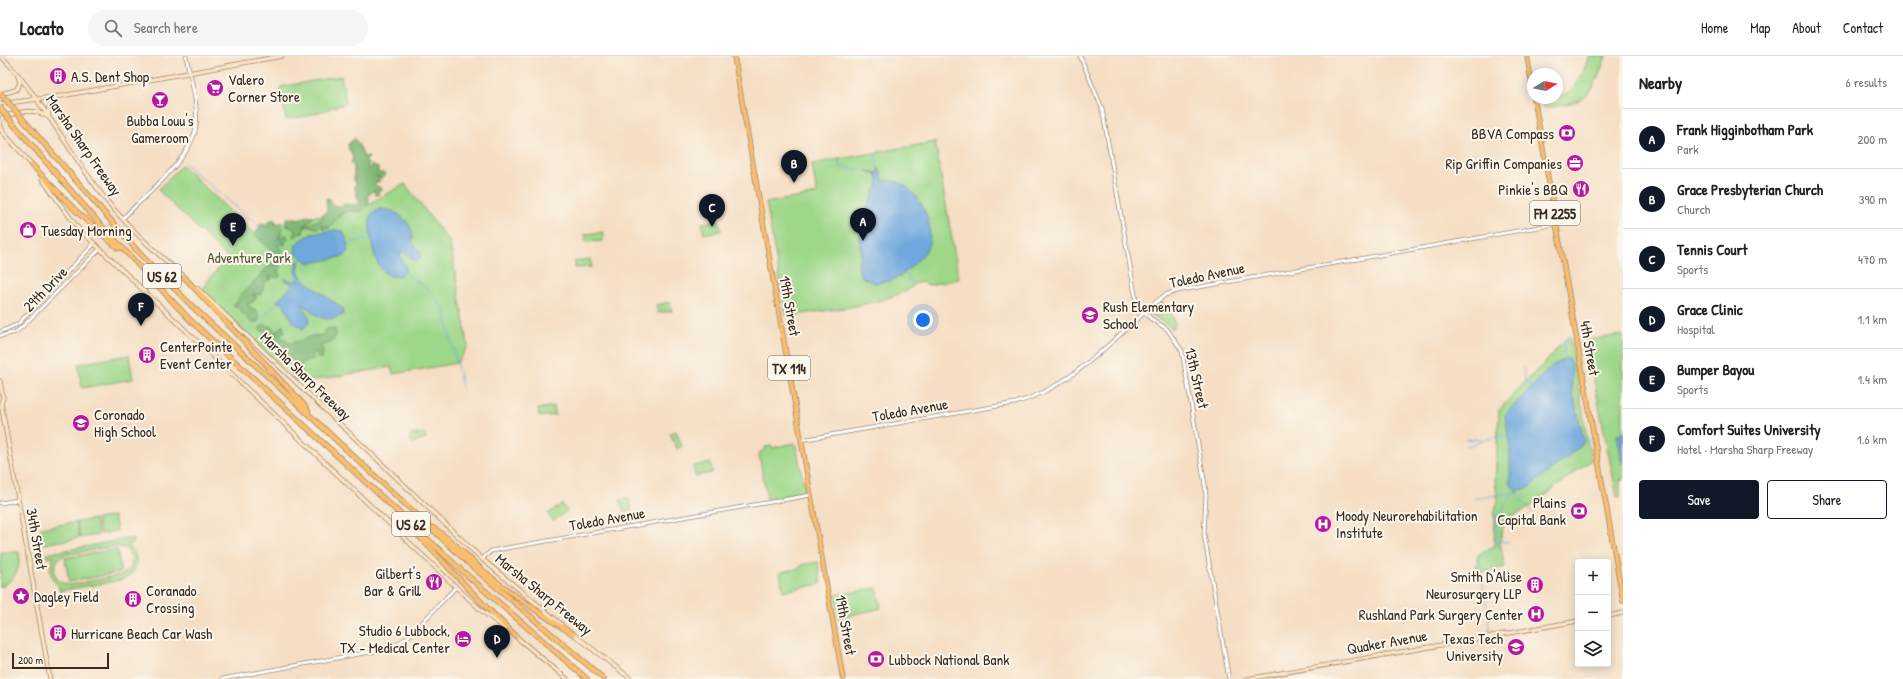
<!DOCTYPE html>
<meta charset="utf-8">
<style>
body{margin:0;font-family:"Patrick Hand",sans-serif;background:#f6f6f6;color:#222}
.controls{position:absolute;right:12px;bottom:12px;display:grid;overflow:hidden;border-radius:4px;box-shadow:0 2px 10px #0003}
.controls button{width:36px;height:36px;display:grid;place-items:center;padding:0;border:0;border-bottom:1px solid #e0e0e0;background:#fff;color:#222;font:20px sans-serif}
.compass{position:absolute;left:1527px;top:12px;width:36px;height:36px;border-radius:50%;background:#fff;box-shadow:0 2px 10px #0003;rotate:80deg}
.scale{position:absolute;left:12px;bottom:10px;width:97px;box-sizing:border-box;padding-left:4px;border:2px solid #3b2a1e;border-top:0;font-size:11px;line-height:14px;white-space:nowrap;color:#3b2a1e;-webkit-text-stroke:3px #fbf7ec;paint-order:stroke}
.you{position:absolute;left:923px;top:264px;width:14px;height:14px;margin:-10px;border:3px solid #fff;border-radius:50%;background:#1a73e8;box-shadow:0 0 0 6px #1a73e833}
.badge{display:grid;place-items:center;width:26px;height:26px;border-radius:50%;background:#111827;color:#fff;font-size:13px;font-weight:700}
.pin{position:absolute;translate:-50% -33px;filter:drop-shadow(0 1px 2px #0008)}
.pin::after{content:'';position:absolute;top:21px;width:14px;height:12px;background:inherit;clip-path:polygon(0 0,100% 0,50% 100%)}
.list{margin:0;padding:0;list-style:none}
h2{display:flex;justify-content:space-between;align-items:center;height:52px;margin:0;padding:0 16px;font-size:17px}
h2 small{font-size:13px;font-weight:400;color:#767676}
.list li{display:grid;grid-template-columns:26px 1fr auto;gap:12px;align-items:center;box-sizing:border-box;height:60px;padding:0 16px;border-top:1px solid #e0e0e0}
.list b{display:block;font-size:15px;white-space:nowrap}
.list p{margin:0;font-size:13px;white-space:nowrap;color:#767676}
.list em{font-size:13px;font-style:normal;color:#767676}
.actions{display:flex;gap:8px;padding:12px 16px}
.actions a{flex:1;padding:9px 0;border:1px solid #111827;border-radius:4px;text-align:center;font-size:14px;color:#111827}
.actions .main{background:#111827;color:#fff}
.icon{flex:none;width:22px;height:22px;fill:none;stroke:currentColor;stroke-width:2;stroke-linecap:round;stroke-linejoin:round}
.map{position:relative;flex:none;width:1623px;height:623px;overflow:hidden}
header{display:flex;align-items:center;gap:24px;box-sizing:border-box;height:56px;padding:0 20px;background:#fff;border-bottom:1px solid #e0e0e0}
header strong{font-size:19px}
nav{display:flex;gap:22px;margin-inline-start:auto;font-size:14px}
.search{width:280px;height:36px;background:#f6f6f6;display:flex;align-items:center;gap:10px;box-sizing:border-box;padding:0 14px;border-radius:22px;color:#767676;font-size:15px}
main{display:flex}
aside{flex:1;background:#fff}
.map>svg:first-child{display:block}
.green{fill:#9dd789;stroke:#6c8054;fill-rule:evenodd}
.forest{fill:#7eb875;stroke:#5c714a}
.water{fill:#6fa8de;stroke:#55697e}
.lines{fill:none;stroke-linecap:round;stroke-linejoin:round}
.stream{stroke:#6fa8de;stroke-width:1}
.tertiary-casing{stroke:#988470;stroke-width:4.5}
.secondary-casing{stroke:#988470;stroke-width:5}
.primary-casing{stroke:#988470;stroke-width:5.5}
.motorway-casing{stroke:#988470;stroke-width:6}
.tertiary{stroke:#fff;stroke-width:3}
.secondary{stroke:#fde5c5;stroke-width:3.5}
.primary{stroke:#fabe6d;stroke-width:4}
.motorway{stroke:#fabe6d;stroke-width:4.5}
.motorway-bridge-casing{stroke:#988470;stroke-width:6;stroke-linecap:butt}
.motorway-bridge{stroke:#fabe6d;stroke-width:4.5}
.labels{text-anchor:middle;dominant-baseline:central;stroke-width:4;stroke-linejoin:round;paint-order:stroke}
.shield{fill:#fbf7ec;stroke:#75685c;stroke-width:1}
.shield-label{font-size:14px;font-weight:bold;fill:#3b2a1e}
.poi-label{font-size:15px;fill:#3b2a1e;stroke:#fbf7ec;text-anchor:start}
.street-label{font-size:15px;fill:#3b2a1e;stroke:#fbf7ec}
.park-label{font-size:15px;fill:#545539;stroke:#fbf7ec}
</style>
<header>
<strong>Locato</strong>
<div class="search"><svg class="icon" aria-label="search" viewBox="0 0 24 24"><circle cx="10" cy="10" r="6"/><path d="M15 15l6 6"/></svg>Search here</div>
<nav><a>Home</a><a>Map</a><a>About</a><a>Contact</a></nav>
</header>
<main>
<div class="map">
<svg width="1623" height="623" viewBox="0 0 1623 623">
<rect width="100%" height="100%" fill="#fbf7ec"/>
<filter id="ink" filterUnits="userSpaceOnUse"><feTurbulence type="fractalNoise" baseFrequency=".025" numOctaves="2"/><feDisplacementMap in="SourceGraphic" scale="8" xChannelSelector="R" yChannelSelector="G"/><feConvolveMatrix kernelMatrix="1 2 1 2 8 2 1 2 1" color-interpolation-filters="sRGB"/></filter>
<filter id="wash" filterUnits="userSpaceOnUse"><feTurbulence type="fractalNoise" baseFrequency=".012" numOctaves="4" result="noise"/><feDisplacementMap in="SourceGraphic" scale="16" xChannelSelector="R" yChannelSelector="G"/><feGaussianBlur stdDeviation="0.9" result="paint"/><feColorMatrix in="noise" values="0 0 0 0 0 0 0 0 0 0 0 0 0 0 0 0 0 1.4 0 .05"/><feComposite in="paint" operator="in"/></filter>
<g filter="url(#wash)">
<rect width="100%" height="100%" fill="#f5dec3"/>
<g class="green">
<path d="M1589,0H1606C1590,43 1591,44 1546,52L1543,51L1542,48L1544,44C1576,38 1578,30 1589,0Z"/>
<polygon points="341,20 346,47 307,60 286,63 280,31"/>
<path d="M935,86L959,223L929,229L922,226L914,228L913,230C885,250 824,254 789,260L786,259L766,147L817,138L812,108L838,103L839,106V103L873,97L875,100L878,96Z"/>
<polygon points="182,109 254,178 258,174 261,167 266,169 273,163 274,168 361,152 405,128 450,187 468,290 457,307 393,318 391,311 309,325 307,327 299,319 294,323 202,235 210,222 228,202 158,134"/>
<polygon points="719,164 721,175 704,178 702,167"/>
<polygon points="603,176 603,185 586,186 585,178"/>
<polygon points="590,203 592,211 575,212 575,205"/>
<polygon points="670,246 672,255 658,257 656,249"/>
<path d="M1160,246C1169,249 1173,261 1175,269L1173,273L1151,258V254Z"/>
<polygon points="1623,279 1623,423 1620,424 1620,441 1617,441 1586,284"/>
<polygon points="1570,281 1591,405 1583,410 1530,451 1527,450 1527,453 1504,463 1500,486 1505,511 1481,517 1476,512 1478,499 1494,489 1495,454 1498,444 1495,425 1499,354 1524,327 1545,307 1560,289"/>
<polygon points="129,299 133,323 82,332 78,308"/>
<polygon points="554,350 555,359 539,361 538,353"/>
<polygon points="676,375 682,390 677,393 670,377"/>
<polygon points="424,377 426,383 412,387 410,385 410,379"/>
<polygon points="794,387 796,389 805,435 802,437 767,443 759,399 761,395 765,395 765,391 772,390 773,392"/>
<polygon points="711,407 712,417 695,420 693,410"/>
<polygon points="628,441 632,453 624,456 620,444"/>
<polygon points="562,448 567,455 553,465 548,458"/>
<polygon points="114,460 117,475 100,478 97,463"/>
<polygon points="95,463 98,479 80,482 77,466"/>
<polygon points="76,466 79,482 44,488 41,472"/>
<path d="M132,482L133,487L127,488C141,499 139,519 121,524L59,535V530C49,522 48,512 54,501L47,502L46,498ZM115,490L126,492L132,502L131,512L122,519L70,529L63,527L57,523L54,516L55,509L58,503L64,499Z"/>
<polygon points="117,493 121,516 69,526 65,502"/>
<path d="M1,496H19C21,512 15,525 0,531Z"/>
<polygon points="818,506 821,528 783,535 780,516 801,512 801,509"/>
<polygon points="877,532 881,552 839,562 835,539"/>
</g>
<g class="forest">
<path d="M355,82C357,88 363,93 363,101L369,100L368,103L365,104L368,108V113H372L370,111L371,109L378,112V117H384L385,119L381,123L378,121L377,119V121L380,125L373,128L383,133L378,136L379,139H375V134L367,140L369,143L368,145L369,148L362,155H349L339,160L328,173L327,170L325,173L322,172L323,168L317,172L310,170L304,172L303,177L301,178V175L297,180H293L295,174L291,171L286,170L287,162H296L299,163L308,160L313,162L303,170L322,163L323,158L327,154L326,142L330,143L333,149L341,150L344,148L356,149L360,148L354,130L357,128L354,125V110L351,106L353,104L351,95L349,94L348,88Z"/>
<polygon points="273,163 276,165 275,169 279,168 283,172 279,183 280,183 285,178 288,181 284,189 282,186 278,189 286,204 275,208 277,203 273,207 274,209 270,211 278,208 281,210 280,214 276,216 280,218 280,220 278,222 272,220 269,222 272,223 265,226 261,239 253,238 253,240 256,240 256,243 251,247 247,247 249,251 251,251 250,253 256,254 260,260 257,266 251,266 238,251 234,250 234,248 239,245 237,243 278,201 254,178 258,174 261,167 265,169"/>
<polygon points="264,268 273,272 277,277 281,270 283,270 285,276 281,277 280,280 287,284 287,288 303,284 311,280 324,279 324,275 330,272 335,273 336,279 332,286 320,290 323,293 322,302 317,302 318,296 313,297 313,303 301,308 302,315 299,310 282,297 266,276 260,274 260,272"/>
</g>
<g class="water">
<path d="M878,111L884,125C912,119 937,165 928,190C924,200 913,209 905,216L903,215L904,218L890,225L875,227L863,222L859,215L858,207L861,200L859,182L864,173L863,160L878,127L877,118L867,115L878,117Z"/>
<path d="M379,153C396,152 417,168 412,187L420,195V203L416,205L403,196H401L400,200L406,211L405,216C402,219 398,220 393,220C374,219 369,178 370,163L371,159Z"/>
<polygon points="336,174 343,175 348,187 347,197 345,200 312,207 309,207 295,196 296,188 311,178"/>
<path d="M297,205H300L298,215L303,223L343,253V259C320,269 319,258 301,248L309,261V267L303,273L292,265L282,245L278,247L277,245L293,229L283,223L294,225L298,224L295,213Z"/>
<path d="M1564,303H1569C1574,313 1571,323 1572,333L1584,385L1578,392L1527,433L1518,434L1517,436L1510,427V394L1505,359L1551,311Z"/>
<polygon points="1623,376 1623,408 1617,379"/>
</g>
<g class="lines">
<g class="stream">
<polyline points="875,97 876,102"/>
<polyline points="838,103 840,110"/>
<polyline points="876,103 878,111"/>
<polyline points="184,107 292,198 296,198"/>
<polyline points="841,111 867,115"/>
<polyline points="348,187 364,184 372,185"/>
<polyline points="300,205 302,202"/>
<polyline points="903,215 914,229"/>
<polyline points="405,216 430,235 444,254 463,334"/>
<polyline points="247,277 278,246"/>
<polyline points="1564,303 1564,284 1570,280"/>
<polyline points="1523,312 1525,324 1532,331"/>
<polyline points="1466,383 1472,384 1478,382 1483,384 1507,379"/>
<polyline points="1584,385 1588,384"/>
<polyline points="1466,390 1478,387 1482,384"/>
<polyline points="1516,436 1532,457"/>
<polyline points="1475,443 1514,436"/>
<polyline points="1497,485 1508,486"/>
<polyline points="1490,576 1479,502 1497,490 1497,460 1515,435"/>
</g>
</g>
</g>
<g filter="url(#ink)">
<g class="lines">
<g class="tertiary-casing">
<g id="tertiary">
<polyline points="1080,0 1102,52 1136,244 1150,262 1167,273 1182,295 1205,429 1206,440 1204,478 1229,623"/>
<path d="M123,162C145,140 193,101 196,70C199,50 190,20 186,0"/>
<polyline points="0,276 18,268 94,188"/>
<polyline points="0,280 16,276 24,269 100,193"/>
<path d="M801,384L1015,347C1071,332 1112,284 1155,247L1165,239L1177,235L1556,168"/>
<polyline points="0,447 18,444"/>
<polyline points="482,503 491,495 507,492 811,439"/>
<polyline points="222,623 392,592 409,580 456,531"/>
</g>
</g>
<g class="secondary-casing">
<g id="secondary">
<path d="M1,0C40,40 66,91 100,136C123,167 156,197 186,222"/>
<polyline points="0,38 16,34 20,27 18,20"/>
<polyline points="0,48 61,40 282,0"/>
<polyline points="0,73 33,110"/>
<path d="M3,75L0,68L2,62L5,60C22,56 32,51 48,61L49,51L56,41"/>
<polyline points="42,123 78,172 100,193 456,531 482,555 506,573"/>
<polyline points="197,232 482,503 562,569"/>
<polyline points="0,325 3,342 1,347 50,623"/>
<polyline points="1608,560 1623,557"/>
<polyline points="572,577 631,623"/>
<polyline points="514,579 567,623"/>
<polyline points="1247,623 1578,565"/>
</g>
</g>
<g class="primary-casing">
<g id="primary">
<polyline points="734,0 843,623"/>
<polyline points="1527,0 1533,35"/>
<polyline points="1534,42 1623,545"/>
</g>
</g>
<g class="motorway-casing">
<g id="motorway">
<polyline points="27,68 140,198 195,253 473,511 604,623"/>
<polyline points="16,71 98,166 190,264 461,514 587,623"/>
<polyline points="32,109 76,155 118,192"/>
<polyline points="184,221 304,349 308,355"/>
<path d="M433,472C452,483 466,500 482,514C510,537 542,559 573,578"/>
<polyline points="414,475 486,551 516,580"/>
</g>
</g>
<use href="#tertiary" class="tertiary"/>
<use href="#secondary" class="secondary"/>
<use href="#primary" class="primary"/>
<use href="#motorway" class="motorway"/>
<g class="motorway-bridge-casing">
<g id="motorway-bridge">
<polyline points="0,37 27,68"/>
<polyline points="0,52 16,71"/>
</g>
</g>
<use href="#motorway-bridge" class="motorway-bridge"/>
</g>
</g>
<defs>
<g id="building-disc" transform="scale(0.9)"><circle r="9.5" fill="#b5179e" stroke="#fbf7ec"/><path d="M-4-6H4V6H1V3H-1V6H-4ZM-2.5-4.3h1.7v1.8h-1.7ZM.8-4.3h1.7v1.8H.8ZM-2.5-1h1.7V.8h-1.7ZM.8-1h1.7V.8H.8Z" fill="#fff"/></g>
<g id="supermarket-disc" transform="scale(0.9)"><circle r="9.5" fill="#b5179e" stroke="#fbf7ec"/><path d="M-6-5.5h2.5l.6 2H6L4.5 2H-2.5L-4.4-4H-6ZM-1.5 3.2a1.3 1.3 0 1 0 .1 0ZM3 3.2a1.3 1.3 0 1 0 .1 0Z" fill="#fff"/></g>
<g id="bar-disc" transform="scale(0.9)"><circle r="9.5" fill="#b5179e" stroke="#fbf7ec"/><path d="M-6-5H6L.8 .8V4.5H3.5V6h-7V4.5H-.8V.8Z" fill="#fff"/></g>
<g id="bank-disc" transform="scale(0.9)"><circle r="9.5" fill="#b5179e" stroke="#fbf7ec"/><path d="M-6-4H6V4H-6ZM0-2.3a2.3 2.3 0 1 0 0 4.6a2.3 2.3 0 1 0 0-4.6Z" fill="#fff"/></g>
<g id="office-disc" transform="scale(0.9)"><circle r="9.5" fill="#b5179e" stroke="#fbf7ec"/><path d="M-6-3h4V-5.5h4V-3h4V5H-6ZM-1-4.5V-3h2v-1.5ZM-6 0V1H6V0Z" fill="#fff"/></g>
<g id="restaurant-disc" transform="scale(0.9)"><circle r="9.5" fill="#b5179e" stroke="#fbf7ec"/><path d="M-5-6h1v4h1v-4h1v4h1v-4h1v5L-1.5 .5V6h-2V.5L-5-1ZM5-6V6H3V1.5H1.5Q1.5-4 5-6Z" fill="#fff"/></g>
<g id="shop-disc" transform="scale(0.9)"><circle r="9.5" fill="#b5179e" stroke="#fbf7ec"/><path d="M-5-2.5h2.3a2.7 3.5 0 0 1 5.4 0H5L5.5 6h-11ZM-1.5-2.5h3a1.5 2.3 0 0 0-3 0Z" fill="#fff"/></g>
<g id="school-disc" transform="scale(0.9)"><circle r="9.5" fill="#b5179e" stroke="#fbf7ec"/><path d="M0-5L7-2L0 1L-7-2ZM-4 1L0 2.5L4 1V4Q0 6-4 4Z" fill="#fff"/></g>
<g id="hospital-disc" transform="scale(0.9)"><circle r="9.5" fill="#b5179e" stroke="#fbf7ec"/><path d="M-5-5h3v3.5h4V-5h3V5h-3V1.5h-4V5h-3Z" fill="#fff"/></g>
<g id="sight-disc" transform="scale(0.9)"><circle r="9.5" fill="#b5179e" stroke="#fbf7ec"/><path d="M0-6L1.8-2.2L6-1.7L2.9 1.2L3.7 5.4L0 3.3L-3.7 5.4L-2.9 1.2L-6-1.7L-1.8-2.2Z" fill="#fff"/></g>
<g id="hotel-disc" transform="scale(0.9)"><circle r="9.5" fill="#b5179e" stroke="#fbf7ec"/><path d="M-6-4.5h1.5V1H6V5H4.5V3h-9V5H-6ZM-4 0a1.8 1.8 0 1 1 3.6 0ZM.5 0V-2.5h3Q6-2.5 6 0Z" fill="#fff"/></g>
<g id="university-disc" transform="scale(0.9)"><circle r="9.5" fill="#b5179e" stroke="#fbf7ec"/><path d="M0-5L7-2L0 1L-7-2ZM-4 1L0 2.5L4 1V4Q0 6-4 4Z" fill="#fff"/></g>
</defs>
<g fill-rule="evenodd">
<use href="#building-disc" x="58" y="20"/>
<use href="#supermarket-disc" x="215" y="32"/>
<use href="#bar-disc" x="160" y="44"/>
<use href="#bank-disc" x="1567" y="77"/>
<use href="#office-disc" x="1575" y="107"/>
<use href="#restaurant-disc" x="1581" y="133"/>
<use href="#shop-disc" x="28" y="174"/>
<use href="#school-disc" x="1090" y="259"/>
<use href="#building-disc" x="147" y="299"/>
<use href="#school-disc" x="81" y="367"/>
<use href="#bank-disc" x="1579" y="455"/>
<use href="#hospital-disc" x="1323" y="468"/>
<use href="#restaurant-disc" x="434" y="526"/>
<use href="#building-disc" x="1535" y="529"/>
<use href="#sight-disc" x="21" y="540"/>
<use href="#building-disc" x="133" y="543"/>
<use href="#hospital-disc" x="1536" y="558"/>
<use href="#building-disc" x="58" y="577"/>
<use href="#hotel-disc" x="463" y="583"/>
<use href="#university-disc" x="1516" y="591"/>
<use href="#bank-disc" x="876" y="603"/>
</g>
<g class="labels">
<g class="shield">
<rect x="1530" y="145" width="50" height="24" rx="3"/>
<rect x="143" y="208" width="38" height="24" rx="3"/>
<rect x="768" y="300" width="42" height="24" rx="3"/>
<rect x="392" y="456" width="38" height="24" rx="3"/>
</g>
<g class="shield-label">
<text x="1555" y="157">FM 2255</text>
<text x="162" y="220">US 62</text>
<text x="789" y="312">TX 114</text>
<text x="411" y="468">US 62</text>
</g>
<g class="poi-label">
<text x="71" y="20">A.S. Dent Shop</text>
<text x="228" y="23">Valero<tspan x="228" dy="17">Corner Store</tspan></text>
<text x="160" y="64" text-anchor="middle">Bubba Louu's<tspan x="160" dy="17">Gameroom</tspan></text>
<text x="1554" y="77" text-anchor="end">BBVA Compass</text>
<text x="1562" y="107" text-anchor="end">Rip Griffin Companies</text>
<text x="1568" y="133" text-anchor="end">Pinkie's BBQ</text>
<text x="41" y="174">Tuesday Morning</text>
<text x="1103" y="250">Rush Elementary<tspan x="1103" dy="17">School</tspan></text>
<text x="160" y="290">CenterPointe<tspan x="160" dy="17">Event Center</tspan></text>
<text x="94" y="358">Coronado<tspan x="94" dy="17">High School</tspan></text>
<text x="1566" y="446" text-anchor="end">Plains<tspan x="1566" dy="17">Capital Bank</tspan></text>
<text x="1336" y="459">Moody Neurorehabilitation<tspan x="1336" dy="17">Institute</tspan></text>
<text x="421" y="517" text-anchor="end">Gilbert's<tspan x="421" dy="17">Bar &amp; Grill</tspan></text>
<text x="1522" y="520" text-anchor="end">Smith D'Alise<tspan x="1522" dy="17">Neurosurgery LLP</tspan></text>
<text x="146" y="534">Coranado<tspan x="146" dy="17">Crossing</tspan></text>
<text x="34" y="540">Dagley Field</text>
<text x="1523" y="558" text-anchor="end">Rushland Park Surgery Center</text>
<text x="450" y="574" text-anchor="end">Studio 6 Lubbock,<tspan x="450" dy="17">TX - Medical Center</tspan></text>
<text x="71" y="577">Hurricane Beach Car Wash</text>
<text x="1503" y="582" text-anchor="end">Texas Tech<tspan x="1503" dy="17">University</tspan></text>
<text x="889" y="603">Lubbock National Bank</text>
</g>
<g class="street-label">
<text transform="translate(84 89) rotate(55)">Marsha Sharp Freeway</text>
<text transform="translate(1207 219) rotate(-12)">Toledo Avenue</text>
<text transform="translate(45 233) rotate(-46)">29th Drive</text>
<text transform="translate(790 250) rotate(80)">19th Street</text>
<text transform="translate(1590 292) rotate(80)">4th Street</text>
<text transform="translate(306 320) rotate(44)">Marsha Sharp Freeway</text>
<text transform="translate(1197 322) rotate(77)">13th Street</text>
<text transform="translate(910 354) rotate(-10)">Toledo Avenue</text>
<text transform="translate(607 463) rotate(-10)">Toledo Avenue</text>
<text transform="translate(37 483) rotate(80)">34th Street</text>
<text transform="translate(544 538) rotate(39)">Marsha Sharp Freeway</text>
<text transform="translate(846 569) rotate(80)">19th Street</text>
<text transform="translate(1387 586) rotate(-10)">Quaker Avenue</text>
</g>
<g class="park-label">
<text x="249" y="201">Adventure Park</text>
</g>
</g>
</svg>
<div class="controls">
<button>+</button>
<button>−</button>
<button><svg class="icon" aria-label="layers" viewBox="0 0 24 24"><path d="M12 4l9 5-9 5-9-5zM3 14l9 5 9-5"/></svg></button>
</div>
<svg class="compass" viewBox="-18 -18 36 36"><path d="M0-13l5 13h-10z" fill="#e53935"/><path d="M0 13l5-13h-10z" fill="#767676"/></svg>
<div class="scale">200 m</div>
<div class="you"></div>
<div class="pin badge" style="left:863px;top:185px">A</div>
<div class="pin badge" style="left:794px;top:127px">B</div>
<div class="pin badge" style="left:712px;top:171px">C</div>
<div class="pin badge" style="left:497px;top:602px">D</div>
<div class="pin badge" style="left:233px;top:190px">E</div>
<div class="pin badge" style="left:141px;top:270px">F</div>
</div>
<aside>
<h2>Nearby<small>6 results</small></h2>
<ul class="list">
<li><span class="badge">A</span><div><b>Frank Higginbotham Park</b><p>Park</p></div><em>200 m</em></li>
<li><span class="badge">B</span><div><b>Grace Presbyterian Church</b><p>Church</p></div><em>390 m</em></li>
<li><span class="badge">C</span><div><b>Tennis Court</b><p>Sports</p></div><em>470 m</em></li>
<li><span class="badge">D</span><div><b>Grace Clinic</b><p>Hospital</p></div><em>1.1 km</em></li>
<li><span class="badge">E</span><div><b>Bumper Bayou</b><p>Sports</p></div><em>1.4 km</em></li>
<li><span class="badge">F</span><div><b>Comfort Suites University</b><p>Hotel · Marsha Sharp Freeway</p></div><em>1.6 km</em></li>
</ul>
<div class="actions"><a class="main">Save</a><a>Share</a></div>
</aside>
</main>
